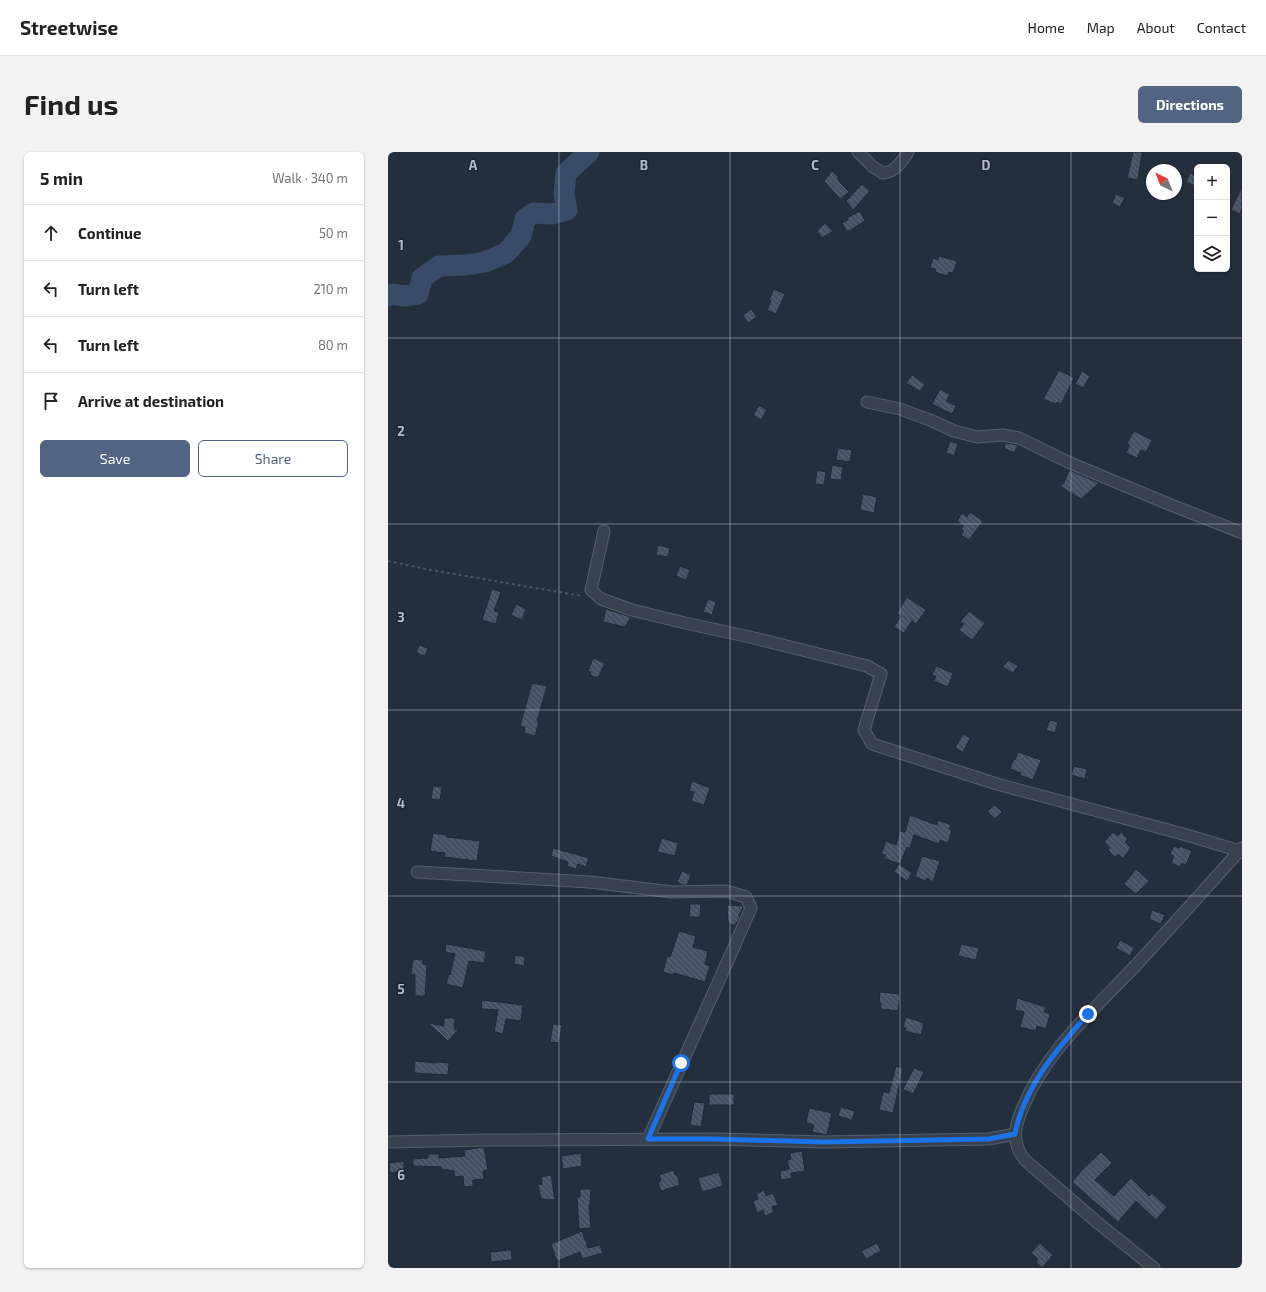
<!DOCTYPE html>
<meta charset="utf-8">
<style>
body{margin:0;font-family:"Exo 2",sans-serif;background:#f2f2f2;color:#222}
.controls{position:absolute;right:12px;top:12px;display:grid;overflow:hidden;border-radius:6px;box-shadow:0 1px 3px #0004}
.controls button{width:36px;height:36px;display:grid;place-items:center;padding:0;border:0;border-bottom:1px solid #e0e0e0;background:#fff;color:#222;font:20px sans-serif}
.compass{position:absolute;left:758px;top:12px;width:36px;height:36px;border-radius:50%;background:#fff;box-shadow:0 1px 3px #0004;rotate:317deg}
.stop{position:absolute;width:12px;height:12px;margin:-9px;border:3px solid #1a73e8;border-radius:50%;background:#fff}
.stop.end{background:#1a73e8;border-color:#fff;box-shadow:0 1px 4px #0008}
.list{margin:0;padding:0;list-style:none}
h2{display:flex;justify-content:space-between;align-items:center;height:52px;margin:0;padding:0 16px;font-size:17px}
h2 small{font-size:13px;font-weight:400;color:#767676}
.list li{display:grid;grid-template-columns:26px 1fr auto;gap:12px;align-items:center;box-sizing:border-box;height:56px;padding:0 16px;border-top:1px solid #e0e0e0}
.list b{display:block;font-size:15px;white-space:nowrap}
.list em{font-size:13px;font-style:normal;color:#767676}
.actions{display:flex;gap:8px;padding:12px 16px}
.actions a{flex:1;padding:9px 0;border:1px solid #516482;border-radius:6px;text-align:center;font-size:14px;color:#516482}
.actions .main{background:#516482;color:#fff}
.icon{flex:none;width:22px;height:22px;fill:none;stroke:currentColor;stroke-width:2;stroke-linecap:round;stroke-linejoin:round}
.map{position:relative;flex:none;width:854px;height:1116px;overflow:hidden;border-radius:6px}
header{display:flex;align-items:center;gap:24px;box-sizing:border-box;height:56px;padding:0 20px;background:#fff;border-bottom:1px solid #e0e0e0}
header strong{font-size:19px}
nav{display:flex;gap:22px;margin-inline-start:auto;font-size:14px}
.intro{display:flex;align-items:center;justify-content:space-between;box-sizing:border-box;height:96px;padding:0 24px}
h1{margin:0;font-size:28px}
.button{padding:10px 18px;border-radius:6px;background:#516482;color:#fff;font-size:14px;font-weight:700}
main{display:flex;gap:24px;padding:0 24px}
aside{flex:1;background:#fff;border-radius:6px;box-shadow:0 1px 3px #0004}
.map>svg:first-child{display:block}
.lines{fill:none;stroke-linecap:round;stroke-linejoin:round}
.river{stroke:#394c67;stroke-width:21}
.building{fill:url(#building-back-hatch);stroke:#1f2835}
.minor-casing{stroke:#565f6c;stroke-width:13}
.path{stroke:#44595c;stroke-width:2;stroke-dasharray:3 3;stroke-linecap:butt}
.minor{stroke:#38414e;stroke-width:11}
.route{stroke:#1a73e8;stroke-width:5}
.grid{fill:none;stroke:#b4bcc9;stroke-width:1;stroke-opacity:0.55}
.grid-label{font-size:13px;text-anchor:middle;font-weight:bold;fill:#b4bcc9;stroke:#1d2633;stroke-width:3;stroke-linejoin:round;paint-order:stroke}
</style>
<header>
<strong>Streetwise</strong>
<nav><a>Home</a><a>Map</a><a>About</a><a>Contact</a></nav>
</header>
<div class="intro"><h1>Find us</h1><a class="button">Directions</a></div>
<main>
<aside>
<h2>5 min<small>Walk · 340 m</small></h2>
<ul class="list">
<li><svg class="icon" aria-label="ahead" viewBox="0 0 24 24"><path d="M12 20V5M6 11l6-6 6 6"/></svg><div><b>Continue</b></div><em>50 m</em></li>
<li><svg class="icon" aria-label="left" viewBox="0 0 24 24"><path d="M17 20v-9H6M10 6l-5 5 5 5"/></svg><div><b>Turn left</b></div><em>210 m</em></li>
<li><svg class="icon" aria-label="left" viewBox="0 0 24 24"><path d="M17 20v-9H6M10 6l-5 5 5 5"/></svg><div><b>Turn left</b></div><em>80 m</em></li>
<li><svg class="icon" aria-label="arrive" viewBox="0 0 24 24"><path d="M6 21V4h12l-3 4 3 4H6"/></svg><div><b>Arrive at destination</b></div></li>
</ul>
<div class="actions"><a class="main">Save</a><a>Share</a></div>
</aside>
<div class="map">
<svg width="854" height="1116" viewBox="0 0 854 1116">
<defs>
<pattern id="building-back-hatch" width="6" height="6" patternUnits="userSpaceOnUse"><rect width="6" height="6" fill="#455162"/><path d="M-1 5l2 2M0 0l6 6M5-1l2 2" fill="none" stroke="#5d6877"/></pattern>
</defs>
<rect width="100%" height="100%" fill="#242f3e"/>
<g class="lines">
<polyline class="river" points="0,144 4,142 17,144 30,142 34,126 51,114 78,113 97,110 118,101 133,84 137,67 146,61 165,62 179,58 176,43 178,21 201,0"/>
</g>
<g class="building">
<polygon points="745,0 754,0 750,28 739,26"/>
<polygon points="444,19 451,25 449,27 461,40 452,47 436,29"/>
<polygon points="802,21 809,24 809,35 798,30"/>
<polygon points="474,32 482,39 465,58 458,49"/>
<polygon points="854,35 854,57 852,62 843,58"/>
<polygon points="728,42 737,46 732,55 724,51"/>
<polygon points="472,59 477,69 459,80 454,71 460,68 459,66"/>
<polygon points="437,71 445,79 434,86 429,79"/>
<polygon points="551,104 569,109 565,121 561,120 559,124 547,120 548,117 542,116 545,106 550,108"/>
<polygon points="386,137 397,142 388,162 379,158 383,149 381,148"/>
<polygon points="363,157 369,165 360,171 355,163"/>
<polygon points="671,218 686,226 673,252 669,250 668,252 655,247"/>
<polygon points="694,219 702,224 695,236 687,232"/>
<polygon points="524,223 537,232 532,239 518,231"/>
<polygon points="552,237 562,243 558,249 568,254 564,262 544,252"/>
<polygon points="371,253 379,258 373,268 365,263"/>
<polygon points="746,279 764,288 758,300 753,298 749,306 738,301 742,293 739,291"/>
<polygon points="562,289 570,292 566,304 558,301"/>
<polygon points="618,291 630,293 626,301 616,296"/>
<polygon points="450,296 464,298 462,310 448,308"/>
<polygon points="444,313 455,315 453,328 442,327"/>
<polygon points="429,318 438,320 436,333 427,332"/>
<polygon points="681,318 711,331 693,347 672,334 676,331"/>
<polygon points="475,342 489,345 486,361 472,358"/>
<polygon points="582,360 595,369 581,388 573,383 576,379 573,377 575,374 569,369 574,361 579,365"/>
<polygon points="270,393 282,396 280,405 268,403"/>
<polygon points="292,414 302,418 298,428 288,424"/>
<polygon points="104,437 113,440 106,459 111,460 108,472 94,468"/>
<polygon points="519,445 538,458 528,472 524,469 516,481 506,475 513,464 509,461"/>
<polygon points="320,447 328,450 324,463 315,460"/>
<polygon points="128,452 138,457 134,468 123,463"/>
<polygon points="218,457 243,465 237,475 215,470"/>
<polygon points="581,459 597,471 584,488 571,478 576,472 572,470"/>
<polygon points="31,493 40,496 37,504 28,501"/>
<polygon points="205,506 217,511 210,526 202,523 203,520 200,519"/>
<polygon points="620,508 630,514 625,521 615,515"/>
<polygon points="548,514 565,521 560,535 546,529 548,524 544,523"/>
<polygon points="144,531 159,534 149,569 151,570 147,584 136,581 137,575 132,574"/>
<polygon points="662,568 670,570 667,581 658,578"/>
<polygon points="575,582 582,586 575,600 567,596"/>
<polygon points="630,600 653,608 645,628 632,623 633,621 622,617 625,608 627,608"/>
<polygon points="686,614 699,617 697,627 683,623"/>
<polygon points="304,629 322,636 316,653 303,649 306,640 301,639"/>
<polygon points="45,634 54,635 52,648 43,647"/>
<polygon points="607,653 614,660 607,667 599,659"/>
<polygon points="522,663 549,673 550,668 563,673 561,677 564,678 560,691 552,688 551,692 526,683 522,696 519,695 512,712 496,706 498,703 493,702 498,689 508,693 512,679 517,680"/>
<polygon points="725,680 730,684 733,680 740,687 737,690 743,696 735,706 730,702 727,705 720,698 722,696 716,690"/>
<polygon points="45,681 59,683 59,685 92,689 89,709 56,705 57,701 42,699"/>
<polygon points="274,686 290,691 287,704 269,700"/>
<polygon points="786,694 791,696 792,694 804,699 798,713 794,711 792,715 783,711 786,704 782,702"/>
<polygon points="165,696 201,706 198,715 190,712 188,717 179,714 180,710 163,704"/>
<polygon points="534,704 552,709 545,730 539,726 538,729 527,725"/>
<polygon points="511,712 524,721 519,729 506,720"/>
<polygon points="748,717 761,729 748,742 736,732"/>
<polygon points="294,719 303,723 299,733 295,733 289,730"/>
<polygon points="302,752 313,752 312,765 301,765"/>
<polygon points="339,753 354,754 355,756 351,763 351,767 347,773 344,773 340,770"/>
<polygon points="764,758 777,763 773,772 761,767"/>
<polygon points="291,779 308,784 305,795 320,799 317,812 322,814 317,830 286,821 285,823 275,820 279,804 282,805"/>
<polygon points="732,788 746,796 742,804 728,796"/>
<polygon points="58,792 98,799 96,811 81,809 75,836 58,832 61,822 62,823 67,802 57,800"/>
<polygon points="573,792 591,796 588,808 570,804"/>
<polygon points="127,803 137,805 136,814 126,812"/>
<polygon points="25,807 35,808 35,812 39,813 37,844 27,844 27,823 23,822"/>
<polygon points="492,840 512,842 510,859 493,857 493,851 491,851"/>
<polygon points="629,846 658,855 656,860 662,862 658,877 649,874 648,879 632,875 636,860 627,858"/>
<polygon points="94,848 135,853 133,869 118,867 115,882 106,880 110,858 93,857"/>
<polygon points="518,865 536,871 533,883 517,879 518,876 515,875"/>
<polygon points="56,866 67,866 66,877 70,878 60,889 40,871 56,874"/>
<polygon points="165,872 174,873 171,891 162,890"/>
<polygon points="27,909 49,911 49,910 61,911 60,923 26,921"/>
<polygon points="508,914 515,916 505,961 491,958 495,940 501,941"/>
<polygon points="526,916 536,920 525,942 515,937"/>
<rect x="321" y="942" width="25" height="11"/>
<polygon points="306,950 317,951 313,975 302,973"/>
<polygon points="453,955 467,959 464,968 450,964"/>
<polygon points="421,956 444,961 439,983 424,980 426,973 418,971"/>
<polygon points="96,995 100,1018 95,1019 96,1027 85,1028 85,1034 76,1035 75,1024 67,1025 66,1019 54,1017 54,1015 25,1014 25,1007 40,1006 40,1002 51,1002 51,1006 77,1004 76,998"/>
<polygon points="414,999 417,1019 403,1021 404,1026 393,1028 392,1019 401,1017 399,1008 403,1007 402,1001"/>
<polygon points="713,1000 724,1011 707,1028 726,1044 743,1026 761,1044 764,1041 779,1055 768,1068 748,1049 730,1070 684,1030 695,1017"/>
<polygon points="193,1001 194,1014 175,1017 173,1004"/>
<polygon points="16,1009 16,1019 2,1021 1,1011"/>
<polygon points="286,1018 287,1023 289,1023 292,1033 273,1039 270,1030 273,1029 271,1023"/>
<polygon points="331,1020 335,1034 314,1040 310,1026"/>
<polygon points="163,1023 167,1048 153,1047 150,1033 154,1032 153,1025"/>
<polygon points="192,1037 203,1037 202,1053 201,1053 203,1076 191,1077 189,1045 192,1045"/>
<polygon points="376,1038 378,1044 385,1041 390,1053 384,1055 386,1060 377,1064 375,1058 369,1061 365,1049 370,1047 368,1042"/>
<polygon points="194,1079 200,1096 212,1093 215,1101 194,1107 192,1100 169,1109 163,1092"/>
<polygon points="489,1091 493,1099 478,1107 473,1099"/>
<polygon points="652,1091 665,1103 654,1116 648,1110 650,1107 643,1101"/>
<polygon points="123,1098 124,1108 103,1110 102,1100"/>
</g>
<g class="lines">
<g class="minor-casing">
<g id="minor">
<path d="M470,0L485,15L495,21C507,20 514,10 520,0"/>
<polyline points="479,250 512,257 542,268 566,279 589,285 615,283 631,286 680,310 778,351 854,381"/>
<polyline points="216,379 203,438 213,447 244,458 297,471 362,485 479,514 493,522 476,578 484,592 609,632 795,682 852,699"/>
<polyline points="29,720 202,730 284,740 338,739 358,745 363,756 346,795 260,987"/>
<polyline points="0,990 98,988 326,987 435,990 601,987 627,982"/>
<path d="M766,1116L710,1071L638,1009C634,1004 630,999 629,993C625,980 630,967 635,955C659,897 708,856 750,811C785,773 819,735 854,696"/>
</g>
</g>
<polyline class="path" points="0,409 43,418 194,444"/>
<use href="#minor" class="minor"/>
</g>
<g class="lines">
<path class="route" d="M293,911L260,987H326L435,990L601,987L627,982C636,935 669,897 700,862"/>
</g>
<path class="grid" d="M171,0V1116M342,0V1116M512,0V1116M683,0V1116M0,186H854M0,372H854M0,558H854M0,744H854M0,930H854"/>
<g class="grid-label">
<text x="85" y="18">A</text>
<text x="256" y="18">B</text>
<text x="427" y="18">C</text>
<text x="598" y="18">D</text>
<text x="13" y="98">1</text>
<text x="13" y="284">2</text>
<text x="13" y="470">3</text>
<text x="13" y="656">4</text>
<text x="13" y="842">5</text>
<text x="13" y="1028">6</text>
</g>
</svg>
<div class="controls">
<button>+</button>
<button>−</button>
<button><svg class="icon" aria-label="layers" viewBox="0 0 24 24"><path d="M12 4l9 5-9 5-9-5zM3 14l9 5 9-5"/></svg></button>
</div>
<svg class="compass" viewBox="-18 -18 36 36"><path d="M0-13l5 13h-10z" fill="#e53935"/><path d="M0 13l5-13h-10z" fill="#767676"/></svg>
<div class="stop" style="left:293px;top:911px"></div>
<div class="stop end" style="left:700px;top:862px"></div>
</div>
</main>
